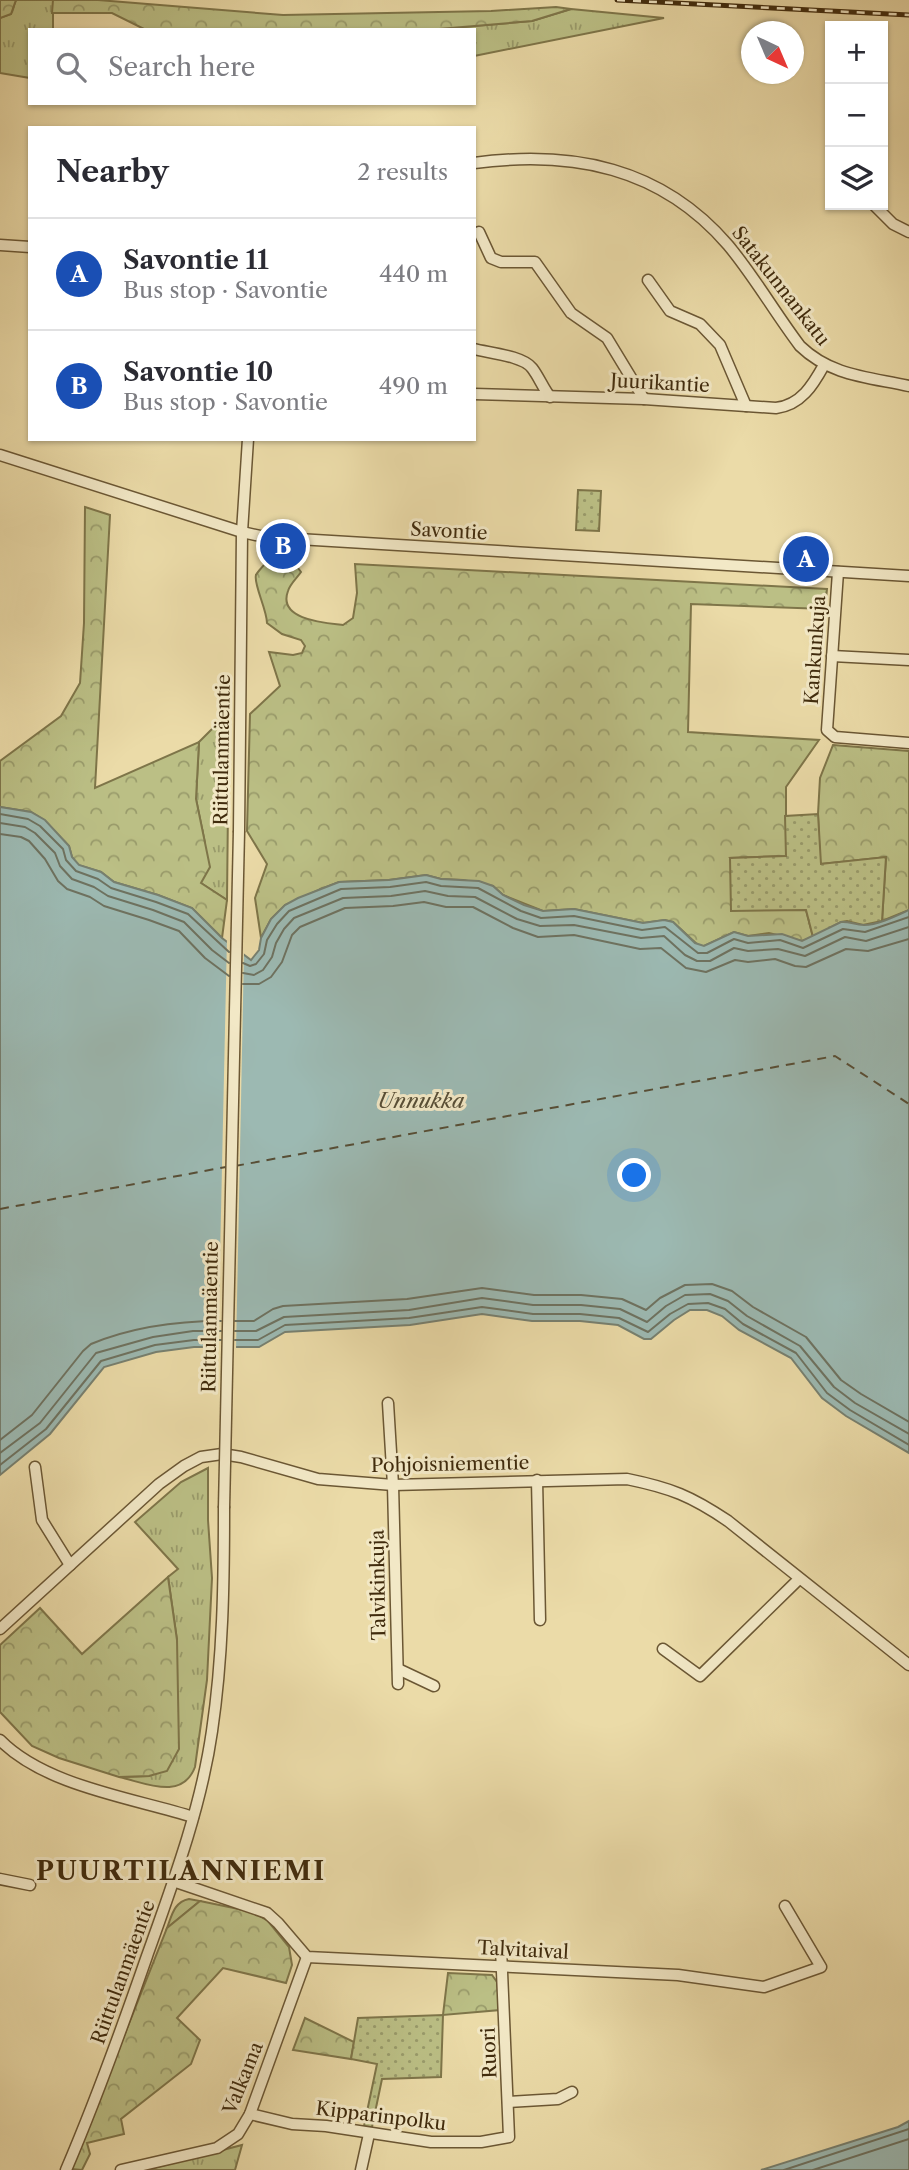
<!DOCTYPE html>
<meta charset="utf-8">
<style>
body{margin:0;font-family:"Libre Caslon Text",serif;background:#f7f7f7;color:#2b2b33}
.controls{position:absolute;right:21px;top:21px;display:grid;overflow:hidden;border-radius:0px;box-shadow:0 2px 5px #0004}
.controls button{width:63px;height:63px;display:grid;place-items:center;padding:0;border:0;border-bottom:2px solid #e1e1e2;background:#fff;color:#2b2b33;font:35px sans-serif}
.compass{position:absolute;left:741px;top:21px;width:63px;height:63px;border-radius:50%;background:#fff;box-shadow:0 2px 5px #0004;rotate:136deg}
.you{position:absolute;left:635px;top:1176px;width:24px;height:24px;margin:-18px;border:5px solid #fff;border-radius:50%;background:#1a73e8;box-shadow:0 0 0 10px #1a73e833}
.badge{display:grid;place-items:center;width:46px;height:46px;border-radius:50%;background:#b45309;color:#fff;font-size:23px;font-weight:700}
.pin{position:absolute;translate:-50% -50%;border:4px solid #fff;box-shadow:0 2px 7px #0006}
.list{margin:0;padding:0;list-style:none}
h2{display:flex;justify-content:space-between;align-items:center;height:91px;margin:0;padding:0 28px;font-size:30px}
h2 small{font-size:23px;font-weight:400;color:#7c7c81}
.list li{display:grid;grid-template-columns:46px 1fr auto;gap:21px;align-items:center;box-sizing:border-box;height:112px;padding:0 28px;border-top:2px solid #e1e1e2}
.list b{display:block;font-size:26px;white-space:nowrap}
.list p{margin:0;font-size:23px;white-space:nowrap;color:#7c7c81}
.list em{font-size:23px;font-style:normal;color:#7c7c81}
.icon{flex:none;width:38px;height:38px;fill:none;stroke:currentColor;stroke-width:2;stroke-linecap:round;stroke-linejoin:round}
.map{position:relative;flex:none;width:909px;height:2170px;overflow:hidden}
.search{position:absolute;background:#fff;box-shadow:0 2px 5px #0004;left:28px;top:28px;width:448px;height:77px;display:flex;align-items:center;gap:18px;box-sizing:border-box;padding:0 24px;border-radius:0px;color:#7c7c81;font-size:26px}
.panel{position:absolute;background:#fff;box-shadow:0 2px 5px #0004;left:28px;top:126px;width:448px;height:315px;border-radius:0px}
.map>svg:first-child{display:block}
.grass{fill:url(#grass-tufts);stroke:#7e7549;stroke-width:2}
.forest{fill:url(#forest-crowns);stroke:#7e7549;stroke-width:2}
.park{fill:url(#park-dots);stroke:#7e7549;stroke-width:2}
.water{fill:#9cb9b2;stroke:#778070;stroke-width:2}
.pier{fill:#ebdba8}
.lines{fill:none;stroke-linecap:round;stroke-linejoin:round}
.shore{stroke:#6e7260;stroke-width:2}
.ferry{stroke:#574e36;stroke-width:2;stroke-dasharray:9 7;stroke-linecap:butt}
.minor-casing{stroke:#6b5734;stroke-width:13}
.minor{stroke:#f2e8c6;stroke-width:10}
.rail-casing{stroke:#402b0d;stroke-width:5}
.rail{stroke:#f2e8c6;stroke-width:2.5;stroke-dasharray:8;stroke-linecap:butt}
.minor-bridge-casing{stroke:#6b5734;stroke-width:13;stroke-linecap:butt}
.minor-bridge{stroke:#f2e8c6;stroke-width:10}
.labels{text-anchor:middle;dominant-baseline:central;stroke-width:6;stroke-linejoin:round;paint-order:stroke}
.street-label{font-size:19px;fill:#402b0d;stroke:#f2e8c6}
.water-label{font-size:21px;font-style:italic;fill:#574e36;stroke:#f2e8c6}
.district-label{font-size:26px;font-weight:bold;letter-spacing:2px;fill:#402b0d;stroke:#f2e8c6}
</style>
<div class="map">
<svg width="909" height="2170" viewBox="0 0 909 2170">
<defs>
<pattern id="grass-tufts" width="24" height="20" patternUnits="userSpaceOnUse" patternTransform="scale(1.75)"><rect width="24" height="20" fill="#bbbf85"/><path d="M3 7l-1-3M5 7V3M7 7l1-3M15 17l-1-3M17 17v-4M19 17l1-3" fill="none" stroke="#999b6b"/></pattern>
<pattern id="forest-crowns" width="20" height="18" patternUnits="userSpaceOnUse" patternTransform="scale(1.75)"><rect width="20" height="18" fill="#bbbf85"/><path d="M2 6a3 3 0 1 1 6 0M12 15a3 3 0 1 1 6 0" fill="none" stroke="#999b6b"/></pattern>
<pattern id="park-dots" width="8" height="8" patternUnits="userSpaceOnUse" patternTransform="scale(1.75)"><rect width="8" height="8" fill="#bbbf85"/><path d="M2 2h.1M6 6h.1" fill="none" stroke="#999b6b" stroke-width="1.8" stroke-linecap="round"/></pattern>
</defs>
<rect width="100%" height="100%" fill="#ebdba8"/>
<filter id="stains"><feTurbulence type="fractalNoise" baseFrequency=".00286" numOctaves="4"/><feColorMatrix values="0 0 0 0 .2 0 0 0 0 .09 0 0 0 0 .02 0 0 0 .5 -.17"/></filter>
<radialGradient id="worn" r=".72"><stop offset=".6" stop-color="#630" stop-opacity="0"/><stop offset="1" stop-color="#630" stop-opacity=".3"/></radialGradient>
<g class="grass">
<polygon points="16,0 53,0 53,29 96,30 30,30 30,78 0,73 0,18 11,14"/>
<polygon points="571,9 664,18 474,56 474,30 427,30 532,21"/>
<polygon points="229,712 227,900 201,883 205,843 196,799 199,742"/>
<path d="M208,1468V1520L212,1578L207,1680L195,1767C182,1801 146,1783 119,1777L149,1776L177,1640L168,1577L178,1569L135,1522L181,1482Z"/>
<path d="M189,1899L200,1901L167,1928C172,1915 174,1902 189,1899Z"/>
<polygon points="242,2145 235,2170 146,2170"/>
</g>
<g class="forest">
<polygon points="0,0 16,0 11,14 0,18"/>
<polygon points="53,0 98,0 283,15 491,11 556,7 571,9 532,21 427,30 146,30 112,13 52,13"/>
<polygon points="85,507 110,515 95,788 199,742 196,799 210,867 201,883 227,900 222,938 192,908 158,895 114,882 101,872 78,865 72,857 69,846 44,820 31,812 0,807 0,761 61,716 80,683 84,623"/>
<path d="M295,564L301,572C297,578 290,584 288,591C277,620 326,623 343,625L353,618L357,593L355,564L827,589L825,609L691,604L688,732L819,740L786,787V856L731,858L806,910L813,937L802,941L769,933L748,936L734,932L704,946H699L673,922L665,920L643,923L574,909L543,911L503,895L493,886L463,880L441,879L426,875L389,880L339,882L321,889L285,905L271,919L261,938L255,898L267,864L247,831L250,714L280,686L269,652L293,655L302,653L305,646L301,640L282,634L267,623C267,610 253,583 256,575C256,574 263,566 264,565Z"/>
<polygon points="833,745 909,751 909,910 882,921 886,857 820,864 818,814 820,778"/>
<polygon points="168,1577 177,1640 179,1749 167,1771 149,1776 119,1777 59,1758 32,1746 0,1712 0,1645 40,1608 82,1654"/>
<polygon points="200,1901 253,1912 268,1921 289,1947 292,1965 286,1983 223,1968 177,2018 200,2040 191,2064 121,2119 124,2134 87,2143 90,2154 82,2170 71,2169 167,1928"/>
<polygon points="448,1973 492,1975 497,1982 500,2010 443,2015"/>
<polygon points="305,2018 354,2042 351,2059 293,2050"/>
</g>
<g class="park">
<polygon points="578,490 601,491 599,531 576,530"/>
<polygon points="818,814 821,864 886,857 882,921 863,925 847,921 841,922 813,937 806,910 731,911 730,858 786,856 785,816"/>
<polygon points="443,2015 441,2077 382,2079 372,2127 364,2126 377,2064 351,2059 358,2018"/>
</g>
<g class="water">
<path d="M0,807L31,812L45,820L69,846L72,857L79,865L101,872L114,882L158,895L192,908L222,938L251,960L259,950L261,938L271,919L285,905L298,898L339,882L389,880L426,875L441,879L479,881L493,886L503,895L524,905L543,911L574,909L643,923L664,920L673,922L695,943L704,946L734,932L748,936L782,934L802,941L841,922C849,921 855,925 864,925C878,925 896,916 909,910V1453L846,1416L822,1398L791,1358L739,1330L722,1316L707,1310H690L674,1320L651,1339H644L618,1325L580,1321H532L482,1314L410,1325L285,1332L259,1347H194L156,1352L104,1367L50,1434L0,1475Z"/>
<polygon points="909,2121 909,2170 761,2170 898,2127"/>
</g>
<polygon class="pier" points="227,937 244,951 236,1351 218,1351"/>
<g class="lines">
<g class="shore">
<polyline points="0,814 28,819 40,826 63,849 66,860 76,871 98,879 111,888 156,902 188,914 229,952"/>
<polyline points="0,823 25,827 35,833 55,853 60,866 72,879 94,887 108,896 153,910 184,922 212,950 229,963"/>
<polyline points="0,834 21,837 29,841 45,859 58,881 67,889 90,897 104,906 149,920 179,931 205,958 229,976"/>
<polyline points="243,963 250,966 256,964 264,954 267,940 277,924 289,911 341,889 390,887 426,882 441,886 478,888 521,911 541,918 574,916 642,930 665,927 698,953 707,953 734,939 748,943 780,940 803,948 843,929 865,932 909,917"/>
<polyline points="243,973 254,975 263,970 272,957 276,943 284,929 294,918 343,898 391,896 425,891 448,896 475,897 517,919 540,926 574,925 641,938 664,936 685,955 697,961 710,961 734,948 748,951 778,949 805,956 845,937 866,941 909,927"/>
<polyline points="243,984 259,984 271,977 282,962 292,935 300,927 345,908 393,906 424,902 446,907 473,907 513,928 538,937 574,935 640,949 661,948 686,968 706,972 735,960 748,962 775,959 795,966 806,967 846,949 868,951 909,939"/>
<polyline points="235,1321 254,1321 273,1309 283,1306 407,1299 482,1288 534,1295 581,1295 622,1299 646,1310 660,1298 685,1285 712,1284 732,1291 753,1307 806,1337 841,1380 861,1394 909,1422"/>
<polyline points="235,1331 256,1331 284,1317 409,1310 482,1298 533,1305 581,1305 620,1309 647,1322 666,1306 685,1295 710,1294 728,1301 747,1316 800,1346 834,1387 855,1403 909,1434"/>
<polyline points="235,1340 258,1340 285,1325 409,1318 482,1307 533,1314 580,1314 619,1318 648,1332 670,1314 688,1304 708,1303 725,1309 743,1324 796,1353 827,1393 850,1410 909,1445"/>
<path d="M0,1440L32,1415L83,1351L91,1344C132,1327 178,1321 221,1321"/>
<polyline points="0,1453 40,1423 96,1353 153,1337 193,1331 221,1331"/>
<polyline points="0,1465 46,1429 101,1361 155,1345 194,1340 221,1340"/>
<polyline points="784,2170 909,2129"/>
<polyline points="813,2170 909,2139"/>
</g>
<g class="ferry">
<polyline points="235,1166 835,1056 909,1104"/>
<polyline points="0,1209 226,1167"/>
</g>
<g class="minor-casing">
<g id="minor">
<path d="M474,163C572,150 661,167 728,245C754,276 775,313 800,346C831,376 868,377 909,386"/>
<polyline points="874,205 893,224 909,232"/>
<polyline points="479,232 491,258 501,262 535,262 571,313 607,338 644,399"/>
<polyline points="0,245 30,247"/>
<polyline points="648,280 670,311 700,324 720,345 746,406"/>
<path d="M474,349C490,353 523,356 532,368C539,377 543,388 550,397"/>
<path d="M474,394L644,399L776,408C801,405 813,385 824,365"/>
<polyline points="0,455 242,532 265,537 909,576"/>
<polyline points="838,572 827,730 835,737 909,743"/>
<polyline points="832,656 909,660"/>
<polyline points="239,831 242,532 248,439"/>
<polyline points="388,1403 393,1485 398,1684"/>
<polyline points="35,1467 42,1520 70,1565"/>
<polyline points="537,1480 540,1620"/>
<path d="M0,1629L159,1484L184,1466L201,1457L222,1454L241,1457L318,1479L393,1485L627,1479C671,1488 691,1496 728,1521L909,1665"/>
<polyline points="663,1649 700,1676 799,1579"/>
<polyline points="398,1669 434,1686"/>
<path d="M0,1740C45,1786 133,1798 193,1817"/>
<polyline points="0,1879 30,1885"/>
<polyline points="173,1881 267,1913 278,1923 307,1957 678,1975 764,1987 821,1967 785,1906"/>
<polyline points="508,2102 558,2099 572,2092"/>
<polyline points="250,2114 292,2124 326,2126 431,2142 481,2142 509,2137 501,1948"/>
<path d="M66,2170C96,2100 122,2028 147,1956C173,1883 201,1808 212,1731C223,1657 224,1582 224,1508"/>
<polyline points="121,2170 217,2148 238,2134 250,2114 307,1957"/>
<polyline points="361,2170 369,2134"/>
</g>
</g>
<use href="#minor" class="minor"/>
<g class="rail-casing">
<polyline id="rail" points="617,0 909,15"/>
</g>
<use href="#rail" class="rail"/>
<g class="minor-bridge-casing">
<polyline id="minor-bridge" points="224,1508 239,831"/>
</g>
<use href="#minor-bridge" class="minor-bridge"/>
</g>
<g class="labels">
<g class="street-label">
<text transform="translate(781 286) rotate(52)">Satakunnankatu</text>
<text transform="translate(660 383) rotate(3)">Juurikantie</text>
<text transform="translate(449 531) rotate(3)">Savontie</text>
<text transform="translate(815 650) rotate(-86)">Kankunkuja</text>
<text transform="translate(222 750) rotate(-89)">Riittulanmäentie</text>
<text transform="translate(210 1317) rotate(-89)">Riittulanmäentie</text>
<text transform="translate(450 1464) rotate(-1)">Pohjoisniementie</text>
<text transform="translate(378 1585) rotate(-91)">Talvikinkuja</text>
<text transform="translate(523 1950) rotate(3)">Talvitaival</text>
<text transform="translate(123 1972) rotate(-70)">Riittulanmäentie</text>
<text transform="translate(489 2053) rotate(-92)">Ruori</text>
<text transform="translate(243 2078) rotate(-68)">Valkama</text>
<text transform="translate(381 2116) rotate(7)">Kipparinpolku</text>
</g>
<g class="water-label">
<text x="421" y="1100">Unnukka</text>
</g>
<g class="district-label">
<text x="181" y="1871">PUURTILANNIEMI</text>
</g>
</g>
<rect width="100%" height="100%" filter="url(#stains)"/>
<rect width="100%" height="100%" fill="url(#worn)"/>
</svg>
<div class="controls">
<button>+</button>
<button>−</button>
<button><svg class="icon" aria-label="layers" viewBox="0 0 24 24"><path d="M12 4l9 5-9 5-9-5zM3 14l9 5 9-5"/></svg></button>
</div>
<svg class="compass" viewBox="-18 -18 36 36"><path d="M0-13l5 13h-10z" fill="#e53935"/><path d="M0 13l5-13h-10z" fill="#7c7c81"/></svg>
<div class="you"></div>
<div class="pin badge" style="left:806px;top:559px;background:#1a4fb4">A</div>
<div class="pin badge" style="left:283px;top:546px;background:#1a4fb4">B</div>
<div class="search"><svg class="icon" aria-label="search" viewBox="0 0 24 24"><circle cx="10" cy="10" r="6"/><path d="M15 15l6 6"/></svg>Search here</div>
<section class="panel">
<h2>Nearby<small>2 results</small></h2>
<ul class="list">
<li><span class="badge" style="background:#1a4fb4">A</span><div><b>Savontie 11</b><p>Bus stop · Savontie</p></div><em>440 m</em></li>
<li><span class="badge" style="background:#1a4fb4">B</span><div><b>Savontie 10</b><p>Bus stop · Savontie</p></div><em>490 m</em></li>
</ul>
</section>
</div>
